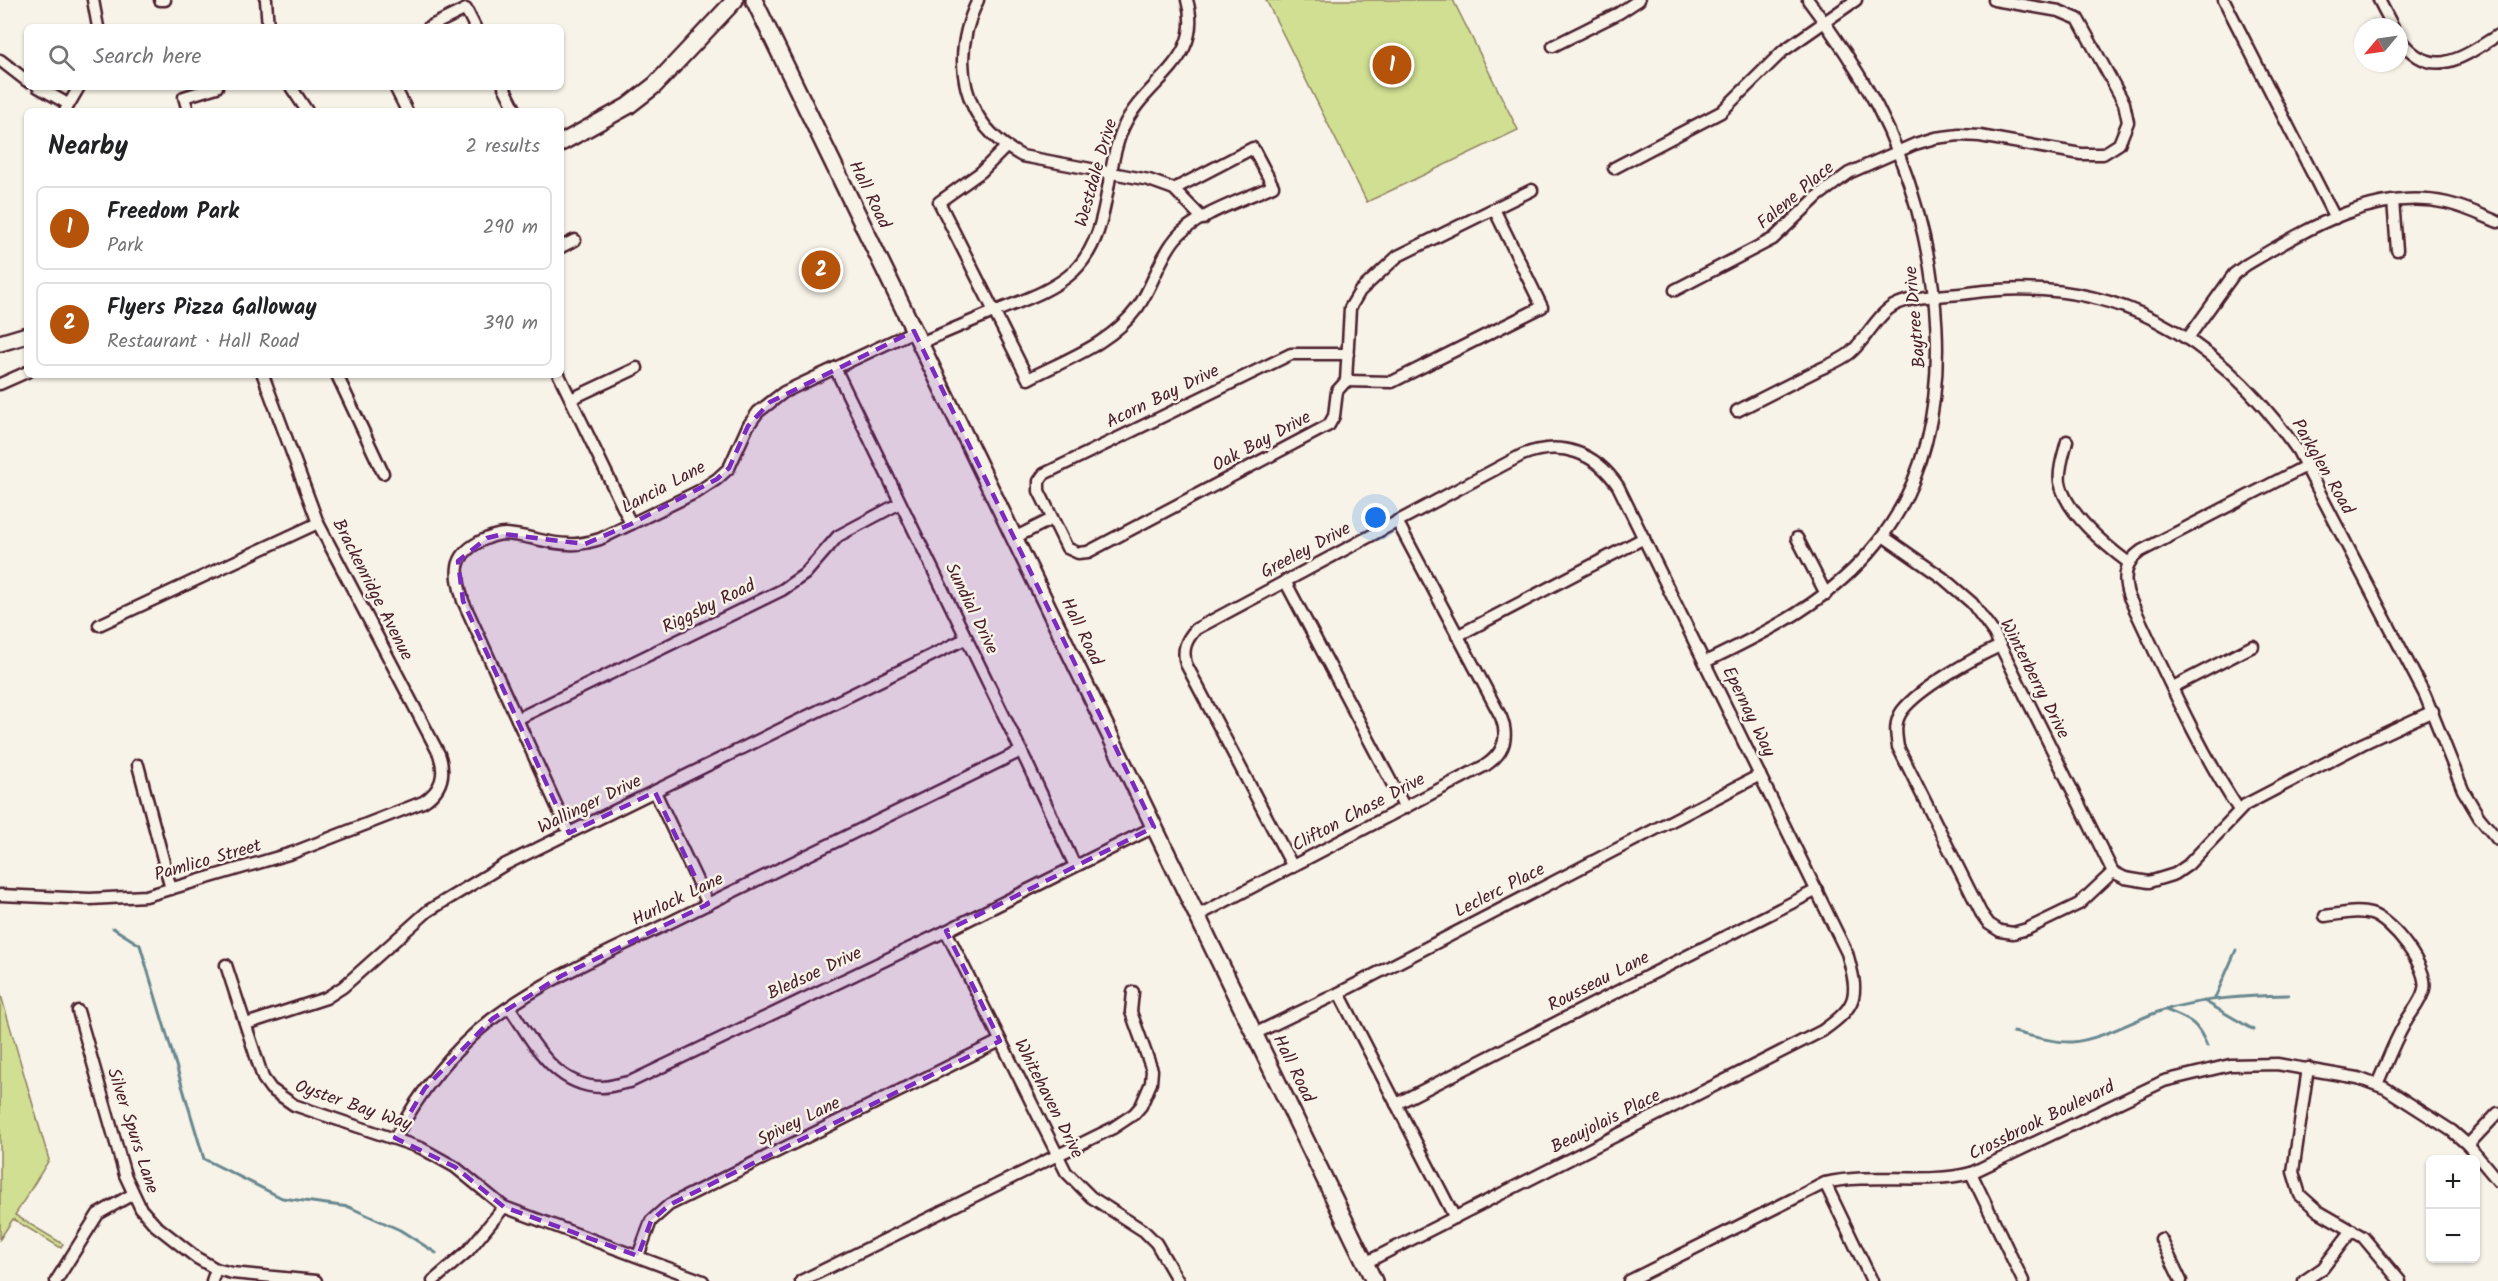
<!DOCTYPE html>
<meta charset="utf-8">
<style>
body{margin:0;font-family:Kalam,sans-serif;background:#f2f2f2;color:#202124}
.controls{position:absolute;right:18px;bottom:18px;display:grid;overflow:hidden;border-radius:9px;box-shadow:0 2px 4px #0004}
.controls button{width:54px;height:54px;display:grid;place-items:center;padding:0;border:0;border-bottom:2px solid #e0e0e0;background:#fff;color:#202124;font:30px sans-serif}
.compass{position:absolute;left:2354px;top:18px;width:54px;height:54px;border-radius:50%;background:#fff;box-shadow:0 2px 4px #0004;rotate:241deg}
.you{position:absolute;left:1376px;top:518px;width:21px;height:21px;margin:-15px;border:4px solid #fff;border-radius:50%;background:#1a73e8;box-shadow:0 0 0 9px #1a73e833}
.badge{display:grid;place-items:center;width:39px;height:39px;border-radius:50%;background:#b45309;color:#fff;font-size:20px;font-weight:700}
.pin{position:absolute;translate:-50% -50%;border:3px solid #fff;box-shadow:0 2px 6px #0006}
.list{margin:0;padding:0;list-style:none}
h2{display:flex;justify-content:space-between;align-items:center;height:78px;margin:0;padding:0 24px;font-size:26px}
h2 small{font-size:20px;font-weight:400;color:#757577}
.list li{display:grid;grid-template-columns:39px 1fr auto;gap:18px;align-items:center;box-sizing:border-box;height:84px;margin:0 12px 12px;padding:0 12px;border:2px solid #e0e0e0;border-radius:9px}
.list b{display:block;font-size:22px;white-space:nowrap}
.list p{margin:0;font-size:20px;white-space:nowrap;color:#757577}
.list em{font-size:20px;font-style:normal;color:#757577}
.icon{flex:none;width:33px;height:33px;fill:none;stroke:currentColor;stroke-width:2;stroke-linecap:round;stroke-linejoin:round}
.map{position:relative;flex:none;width:2498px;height:1281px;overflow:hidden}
.search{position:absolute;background:#fff;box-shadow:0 2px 4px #0004;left:24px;top:24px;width:540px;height:66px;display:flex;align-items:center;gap:15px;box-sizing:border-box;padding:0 21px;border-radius:9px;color:#757577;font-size:22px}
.panel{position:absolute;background:#fff;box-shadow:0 2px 4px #0004;left:24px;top:108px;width:540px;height:270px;border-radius:9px}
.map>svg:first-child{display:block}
.green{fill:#d1df93;stroke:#8e7f5f;stroke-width:1.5}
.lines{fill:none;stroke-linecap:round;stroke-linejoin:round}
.stream{stroke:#68878f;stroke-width:3}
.street-casing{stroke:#4a1f2b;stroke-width:15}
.secondary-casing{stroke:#4a1f2b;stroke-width:20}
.street{stroke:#f7f3e8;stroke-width:10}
.secondary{stroke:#f7f3e8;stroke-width:15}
.marked{fill:#7b2cbf;fill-opacity:0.2;stroke:#7b2cbf;stroke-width:4.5;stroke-dasharray:12 8;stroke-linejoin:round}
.labels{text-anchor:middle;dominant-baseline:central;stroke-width:5;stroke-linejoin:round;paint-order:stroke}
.street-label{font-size:18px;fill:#4a1f2b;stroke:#f7f3e8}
</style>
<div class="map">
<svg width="2498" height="1281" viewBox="0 0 2498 1281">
<rect width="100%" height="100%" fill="#f7f3e8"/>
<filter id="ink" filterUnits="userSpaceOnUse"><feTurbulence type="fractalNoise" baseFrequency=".0167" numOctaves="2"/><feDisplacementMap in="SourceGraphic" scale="12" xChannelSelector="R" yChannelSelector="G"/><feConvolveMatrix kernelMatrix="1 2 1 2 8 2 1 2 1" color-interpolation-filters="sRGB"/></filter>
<g filter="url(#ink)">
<g class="green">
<polygon points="1266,0 1453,0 1518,130 1367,202"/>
<polygon points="0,992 49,1160 15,1215 63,1244 61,1248 13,1219 0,1239"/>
</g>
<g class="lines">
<g class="stream">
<polyline points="113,928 140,945 204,1159 282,1198 349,1207 400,1230 436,1253"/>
<polyline points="2215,998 2236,950"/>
<polyline points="2204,1001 2254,1030"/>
<path d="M2166,1010C2190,1020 2197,1021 2207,1046"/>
<path d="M2013,1032C2032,1036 2053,1043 2072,1042C2104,1039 2134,1019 2164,1010C2204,998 2246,996 2288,995"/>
</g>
<g class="street-casing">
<g id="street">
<polyline points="93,0 98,27"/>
<polyline points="160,0 165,0"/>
<polyline points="266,0 268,27"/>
<path d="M978,0C949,60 962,124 1022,156L1149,180L1174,189L1203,219"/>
<polyline points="2224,0 2335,218"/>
<polyline points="2379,0 2393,27"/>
<polyline points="429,27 466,9 475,27"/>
<path d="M2399,38C2431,82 2462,58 2498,35"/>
<polyline points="1553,46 1619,13 1639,0"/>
<polyline points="0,60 27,81"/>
<polyline points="38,87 68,104"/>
<polyline points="291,87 307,111"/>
<polyline points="395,87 407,111"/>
<polyline points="504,87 516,111"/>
<polyline points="65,111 79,87"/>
<polyline points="188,111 184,97 217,87"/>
<path d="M1006,147L981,172L939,202L1028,379C1067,359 1111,344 1138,307C1153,286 1159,258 1176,238C1195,215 1245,199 1273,186L1253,148L1174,189"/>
<polyline points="1614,168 1721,112 1783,51 1856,0"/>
<polyline points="2393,201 2397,250"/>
<polyline points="561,247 575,240"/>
<polyline points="1675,290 1773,239 1818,196 1849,173 1915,144 1935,138 1959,135 1980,136 2081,154 2103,154 2119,144 2128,122 2124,103 2078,19 2059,11 1994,0"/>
<path d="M2188,338L2234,274L2246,265C2305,230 2374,187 2447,203C2465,207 2481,215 2498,222"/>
<path d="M920,343C944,333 967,323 991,313C1018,302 1051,292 1073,272C1112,235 1103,175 1123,128C1144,80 1205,62 1187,0"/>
<polyline points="1348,354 1291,354 1044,474 1039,481 1039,491 1067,548 1078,553 1088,552 1329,425 1334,416 1337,391 1346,381 1350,308 1360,291 1398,256 1532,190"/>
<polyline points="835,368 1026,761 1075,866"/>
<polyline points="337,375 383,473"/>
<polyline points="559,375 631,524"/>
<polyline points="1346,381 1392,382 1542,307 1494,209"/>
<polyline points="0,384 27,372"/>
<polyline points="571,399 637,368"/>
<path d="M1737,411C1762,398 1788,385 1814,372C1826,366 1840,361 1850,353C1867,339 1877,313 1897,304C1918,295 1947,296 1969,293C2112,273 2217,335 2298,451L2425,695L2463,790L2479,817L2498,840"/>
<path d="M2067,441C2064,453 2058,470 2060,482C2065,512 2106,546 2129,563"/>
<polyline points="1883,536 1943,578 1972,603 1994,633 2113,872"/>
<polyline points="1014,538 1052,519"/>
<polyline points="1797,538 1826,594"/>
<polyline points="1285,581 1405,808"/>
<polyline points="99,625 318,523"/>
<polyline points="1457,636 1644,538"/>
<path d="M2000,646C1974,658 1919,688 1902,711C1894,722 1896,734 1898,747L1981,913L1989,924L2000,931L2013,933L2027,929L2079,904L2113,872"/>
<path d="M1705,662C1770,631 1832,600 1878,542C1971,425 1941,230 1877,106C1857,69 1834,34 1808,0"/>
<polyline points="2173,687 2253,646"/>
<polyline points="517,719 782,590 805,574 838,536 900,503"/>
<polyline points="138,765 171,889"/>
<polyline points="655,792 708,904"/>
<path d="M2239,810C2195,743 2163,668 2129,597C2122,578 2125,562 2141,551L2306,466"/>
<path d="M569,833L463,601C456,575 451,557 479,542C487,538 496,534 505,534C527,535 547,544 569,544C580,545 590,542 600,539L699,491L717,479L729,468L748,426L758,412L784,392L914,331"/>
<path d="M1293,867L1186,664C1182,649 1186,640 1196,629L1522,455C1561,440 1595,452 1618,486L1847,953C1859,995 1859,1005 1822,1031L1365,1263"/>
<polyline points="2113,872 2125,878 2149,882 2175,874 2188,865 2245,805 2362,744 2433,711"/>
<path d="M0,895L90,899L146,896L292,853L423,802C442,790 446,774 439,754L318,523L263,375"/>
<path d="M1197,916L1486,765C1504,753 1509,737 1501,717L1397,521"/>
<path d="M2325,916C2340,914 2356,910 2371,914C2392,920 2429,968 2424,989C2421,1003 2410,1013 2404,1025C2393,1044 2386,1065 2377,1084"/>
<polyline points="946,931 1066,1172 1091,1197 1144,1231 1156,1243 1178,1281"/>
<polyline points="226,965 263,1078 271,1089 294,1105 421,1148 455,1167 504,1207 703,1281"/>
<polyline points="1339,993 1455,1218"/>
<path d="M510,1008C533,1042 555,1087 602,1087C611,1087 621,1083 630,1082L946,931L1154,827"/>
<polyline points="78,1011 125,1175 141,1209 155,1225 197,1258 216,1269 232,1273 316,1281"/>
<polyline points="246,1024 326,998 343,987 428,911 504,865 967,638"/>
<polyline points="1254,1034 1339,993 1760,775"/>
<polyline points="2308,1068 2293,1172 2300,1195 2318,1211 2363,1237 2400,1281"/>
<polyline points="1396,1104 1817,890"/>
<path d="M395,1138C419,1093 451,1051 492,1019C548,977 616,949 679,918C793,862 907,807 1021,751"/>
<polyline points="2468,1145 2498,1113"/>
<polyline points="1971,1173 2023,1281"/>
<polyline points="1825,1183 1872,1281"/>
<polyline points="2161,1239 2181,1281"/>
<polyline points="638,1256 651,1221 669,1205 1000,1041"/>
<polyline points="56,1281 98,1214 133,1194"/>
<polyline points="212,1281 216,1269"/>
<polyline points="433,1281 468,1251 504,1207"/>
<polyline points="801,1281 1113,1128 1134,1114 1141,1106 1151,1083 1152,1070 1131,1012 1133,992"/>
<path d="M1629,1281L1825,1183C1873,1172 1924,1185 1971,1173L2164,1081L2230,1065L2277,1064L2358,1078L2385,1088L2452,1131L2468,1145L2498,1181"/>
<polyline points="2304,1281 2323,1268 2352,1230"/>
</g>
</g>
<g class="secondary-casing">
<g id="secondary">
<polyline points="754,0 1374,1281"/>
<polyline points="561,143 628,106 655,85 735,0"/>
<polyline points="0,343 27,335"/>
</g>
</g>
<use href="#street" class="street"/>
<use href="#secondary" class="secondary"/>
</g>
</g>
<path class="marked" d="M914,331L1154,827L946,931L1000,1041L669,1205L651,1221L638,1256L504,1207L455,1167L395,1138L425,1088L492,1019L561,976L708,904L655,792L569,833L463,601L458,561L487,538L503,534L585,544L631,524L717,479L729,468L748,426L770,402Z"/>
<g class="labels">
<g class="street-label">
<text transform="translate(1097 173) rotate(-74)">Westdale Drive</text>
<text transform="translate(869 195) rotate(64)">Hall Road</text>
<text transform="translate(1796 196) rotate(-40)">Falene Place</text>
<text transform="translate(1916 317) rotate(-95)">Baytree Drive</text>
<text transform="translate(1163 397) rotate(-26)">Acorn Bay Drive</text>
<text transform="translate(1262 442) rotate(-28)">Oak Bay Drive</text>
<text transform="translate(2322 467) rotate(60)">Parkglen Road</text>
<text transform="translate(664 488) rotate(-28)">Lancia Lane</text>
<text transform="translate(1306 551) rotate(-28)">Greeley Drive</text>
<text transform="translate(372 590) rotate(63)">Brackenridge Avenue</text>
<text transform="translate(709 607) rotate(-26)">Riggsby Road</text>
<text transform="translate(971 609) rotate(64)">Sundial Drive</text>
<text transform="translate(1081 632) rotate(64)">Hall Road</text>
<text transform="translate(2034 679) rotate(63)">Winterberry Drive</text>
<text transform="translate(1748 712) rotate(64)">Epernay Way</text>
<text transform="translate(590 805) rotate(-26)">Wallinger Drive</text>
<text transform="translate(1359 813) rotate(-28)">Clifton Chase Drive</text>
<text transform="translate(208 861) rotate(-16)">Pamlico Street</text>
<text transform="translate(1500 891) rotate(-27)">Leclerc Place</text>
<text transform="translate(678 900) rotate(-26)">Hurlock Lane</text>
<text transform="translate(815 974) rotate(-25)">Bledsoe Drive</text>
<text transform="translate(1599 982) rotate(-27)">Rousseau Lane</text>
<text transform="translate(1293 1069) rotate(64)">Hall Road</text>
<text transform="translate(1048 1099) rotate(63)">Whitehaven Drive</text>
<text transform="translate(353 1106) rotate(19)">Oyster Bay Way</text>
<text transform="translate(2042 1121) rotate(-26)">Crossbrook Boulevard</text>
<text transform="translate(799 1122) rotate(-26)">Spivey Lane</text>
<text transform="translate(1606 1122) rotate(-27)">Beaujolais Place</text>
<text transform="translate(132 1131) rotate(72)">Silver Spurs Lane</text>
</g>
</g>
</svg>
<div class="controls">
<button>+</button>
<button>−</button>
</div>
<svg class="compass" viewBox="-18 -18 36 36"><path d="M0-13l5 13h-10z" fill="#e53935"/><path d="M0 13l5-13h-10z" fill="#757577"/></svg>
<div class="you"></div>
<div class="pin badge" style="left:1392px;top:65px">1</div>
<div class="pin badge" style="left:821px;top:270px">2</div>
<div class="search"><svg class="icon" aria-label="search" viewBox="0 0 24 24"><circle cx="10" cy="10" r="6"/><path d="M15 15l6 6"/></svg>Search here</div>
<section class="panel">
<h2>Nearby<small>2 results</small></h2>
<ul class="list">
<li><span class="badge">1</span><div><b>Freedom Park</b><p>Park</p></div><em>290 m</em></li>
<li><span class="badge">2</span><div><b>Flyers Pizza Galloway</b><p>Restaurant · Hall Road</p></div><em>390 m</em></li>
</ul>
</section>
</div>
